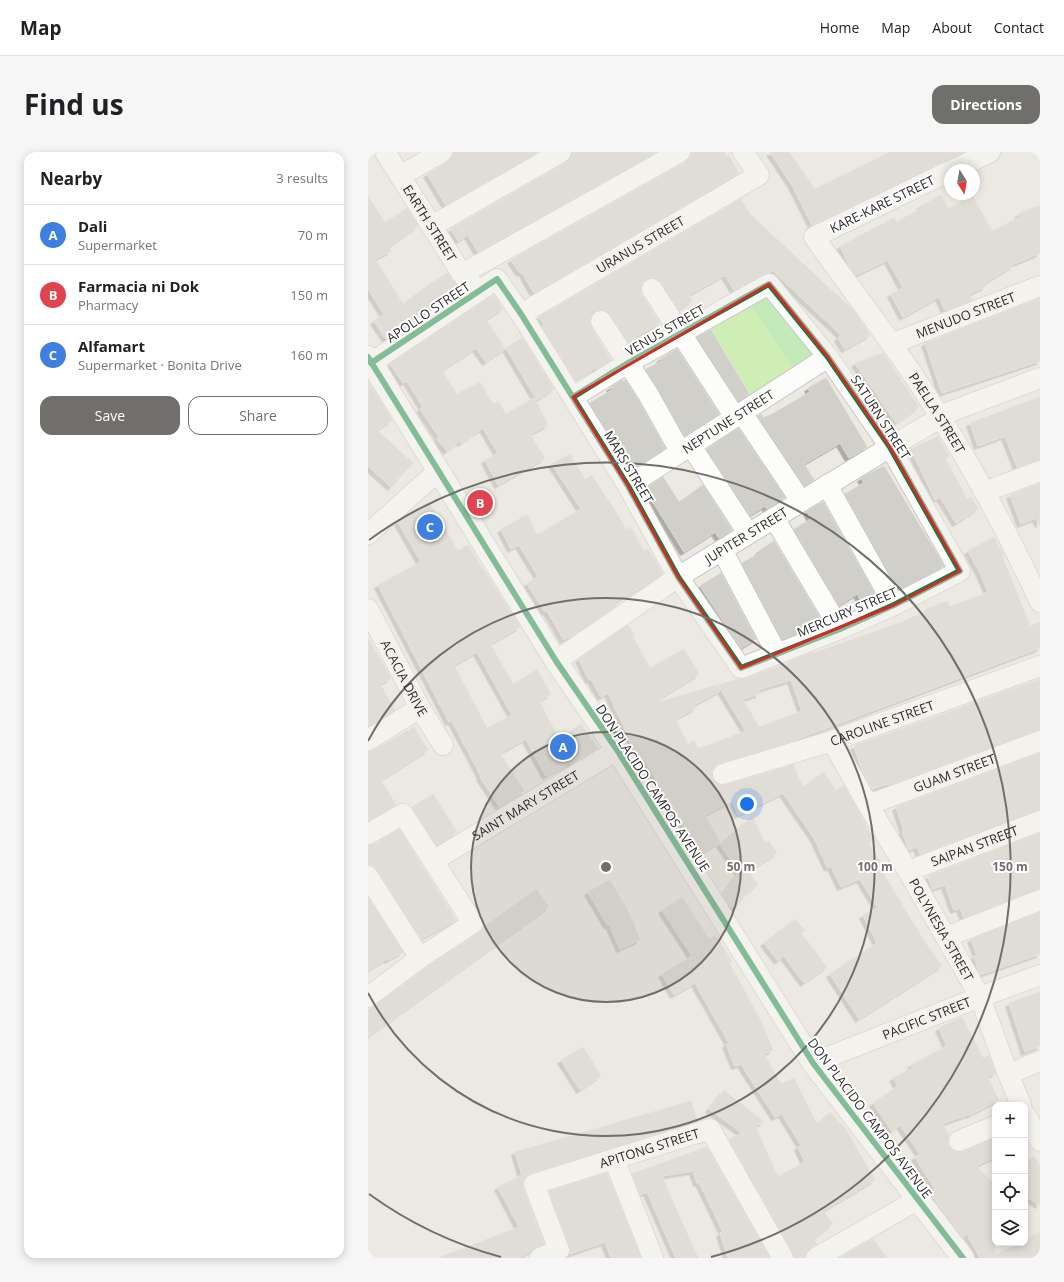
<!DOCTYPE html>
<meta charset="utf-8">
<style>
body{margin:0;font-family:"Open Sans",sans-serif;background:#f6f6f6;color:#202124}
.controls{position:absolute;right:12px;bottom:12px;display:grid;overflow:hidden;border-radius:8px;box-shadow:0 2px 10px #0003}
.controls button{width:36px;height:36px;display:grid;place-items:center;padding:0;border:0;border-bottom:1px solid #e0e0e0;background:#fff;color:#202124;font:20px sans-serif}
.compass{position:absolute;left:576px;top:12px;width:36px;height:36px;border-radius:50%;background:#fff;box-shadow:0 2px 10px #0003;rotate:169deg}
.you{position:absolute;left:379px;top:652px;width:14px;height:14px;margin:-10px;border:3px solid #fff;border-radius:50%;background:#1a73e8;box-shadow:0 0 0 6px #1a73e833}
.badge{display:grid;place-items:center;width:26px;height:26px;border-radius:50%;background:#706f6c;color:#fff;font-size:13px;font-weight:700}
.pin{position:absolute;translate:-50% -50%;border:2px solid #fff;box-shadow:0 1px 4px #0006}
.list{margin:0;padding:0;list-style:none}
h2{display:flex;justify-content:space-between;align-items:center;height:52px;margin:0;padding:0 16px;font-size:17px}
h2 small{font-size:13px;font-weight:400;color:#757577}
.list li{display:grid;grid-template-columns:26px 1fr auto;gap:12px;align-items:center;box-sizing:border-box;height:60px;padding:0 16px;border-top:1px solid #e0e0e0}
.list b{display:block;font-size:15px;white-space:nowrap}
.list p{margin:0;font-size:13px;white-space:nowrap;color:#757577}
.list em{font-size:13px;font-style:normal;color:#757577}
.actions{display:flex;gap:8px;padding:12px 16px}
.actions a{flex:1;padding:9px 0;border:1px solid #706f6c;border-radius:12px;text-align:center;font-size:14px;color:#706f6c}
.actions .main{background:#706f6c;color:#fff}
.icon{flex:none;width:22px;height:22px;fill:none;stroke:currentColor;stroke-width:2;stroke-linecap:round;stroke-linejoin:round}
.map{position:relative;flex:none;width:672px;height:1106px;overflow:hidden;border-radius:12px}
header{display:flex;align-items:center;gap:24px;box-sizing:border-box;height:56px;padding:0 20px;background:#fff;border-bottom:1px solid #e0e0e0}
header strong{font-size:19px}
nav{display:flex;gap:22px;margin-inline-start:auto;font-size:14px}
.intro{display:flex;align-items:center;justify-content:space-between;box-sizing:border-box;height:96px;padding:0 24px}
h1{margin:0;font-size:28px}
.button{padding:10px 18px;border-radius:12px;background:#706f6c;color:#fff;font-size:14px;font-weight:700}
main{display:flex;gap:24px;padding:0 24px}
aside{flex:1;background:#fff;border-radius:12px;box-shadow:0 2px 10px #0003}
.map>svg:first-child{display:block}
.green{fill:#c4eab9}
.pitch{fill:#cfeeb6}
.building{fill:#d0cfc9;stroke:#d7d5ce;fill-rule:evenodd;filter:url(#shadow)}
.lines{fill:none;stroke-linecap:round;stroke-linejoin:round}
.street-casing{stroke:#c9c8c8;stroke-width:22}
.secondary-casing{stroke:#c9c8c8;stroke-width:24}
.street{stroke:#fcfcfb;stroke-width:20}
.secondary{stroke:#fcfcfb;stroke-width:22}
.cycleway-casing{stroke:#fff;stroke-width:8}
.cycleway{stroke:#00873e;stroke-width:6}
.marked{fill:none;stroke:#d62828;stroke-width:3;stroke-linejoin:round}
.ring{fill:none;stroke:#706f6c;stroke-width:2}
.labels{text-anchor:middle;dominant-baseline:central;stroke-width:4;stroke-linejoin:round;paint-order:stroke}
.street-label{font-size:13px;fill:#2d2d2d;stroke:#fff}
.centre{fill:#706f6c;stroke:#fff;stroke-width:2}
.ring-label{font-size:12px;text-anchor:middle;font-weight:bold;fill:#706f6c;stroke:#fff;stroke-width:4;stroke-linejoin:round;paint-order:stroke}
</style>
<header>
<strong>Map</strong>
<nav><a>Home</a><a>Map</a><a>About</a><a>Contact</a></nav>
</header>
<div class="intro"><h1>Find us</h1><a class="button">Directions</a></div>
<main>
<aside>
<h2>Nearby<small>3 results</small></h2>
<ul class="list">
<li><span class="badge" style="background:#3f7fe0">A</span><div><b>Dali</b><p>Supermarket</p></div><em>70 m</em></li>
<li><span class="badge" style="background:#e0444e">B</span><div><b>Farmacia ni Dok</b><p>Pharmacy</p></div><em>150 m</em></li>
<li><span class="badge" style="background:#3f7fe0">C</span><div><b>Alfamart</b><p>Supermarket · Bonita Drive</p></div><em>160 m</em></li>
</ul>
<div class="actions"><a class="main">Save</a><a>Share</a></div>
</aside>
<div class="map">
<svg width="672" height="1106" viewBox="0 0 672 1106">
<defs>
<filter id="shadow"><feDropShadow dx="-3.5" dy="3.5" stdDeviation="0" flood-color="#0004"/></filter>
</defs>
<rect width="100%" height="100%" fill="#ece9e2"/>
<polygon class="green" points="398,141 452,207 428,222 381,151"/>
<polygon class="pitch" points="381,151 428,222 386,249 342,175"/>
<g class="building">
<polygon points="85,0 170,0 78,53 59,22 80,10 84,5"/>
<polygon points="204,0 288,0 110,100 100,83 90,89 83,77 199,10 203,5"/>
<polygon points="323,0 356,0 359,5 361,4 371,21 166,141 154,120 152,121 143,108 318,10 322,6"/>
<polygon points="402,0 421,0 447,37 522,0 596,0 444,73 424,33"/>
<polygon points="573,43 580,57 604,43 624,79 652,65 650,62 672,53 672,101 644,113 645,114 617,131 618,134 601,142 604,148 577,158 571,145 535,165 523,142 535,136 520,108 488,123 482,115 472,94 526,66 528,70 554,56 552,54"/>
<polygon points="0,44 17,71 39,56 50,74 21,95 23,99 7,107 35,152 63,131 80,121 86,130 93,137 18,187 6,169 16,162 0,137"/>
<polygon points="373,47 383,63 486,159 502,183 477,197 470,186 473,183 405,119 395,122 366,138 357,123 321,143 324,149 311,157 294,131 289,127 283,126 278,127 274,131 273,138 274,143 292,171 269,184 271,187 261,192 242,162 238,159 233,158 226,160 223,164 222,170 223,175 243,208 230,216 228,217 227,216 207,227 174,174 176,173 171,165"/>
<polygon points="126,143 135,157 118,167 137,197 118,210 108,196 74,218 89,242 112,230 125,252 130,249 138,262 166,246 180,273 162,282 177,306 130,333 117,308 130,301 115,276 93,291 92,289 79,299 69,287 71,285 52,257 55,255 39,229 35,231 22,212"/>
<polygon points="672,146 672,209 574,241 557,191"/>
<polygon points="343,178 381,242 370,249 329,185"/>
<polygon points="154,186 186,237 169,248 138,196"/>
<polygon points="309,197 351,262 317,284 278,217 294,209 292,207"/>
<polygon points="515,201 551,255 528,271 487,211"/>
<polygon points="458,226 499,295 481,306 472,291 436,312 446,328 437,334 390,264 393,262 395,266 406,261 442,240 440,236"/>
<polygon points="254,228 255,230 257,228 270,248 297,296 264,318 222,251 244,238 242,236"/>
<polygon points="0,229 24,268 9,278 45,311 23,335 0,314"/>
<polygon points="672,245 672,308 649,315 637,284 610,294 602,271"/>
<polygon points="370,276 417,345 399,357 397,354 382,363 339,297"/>
<polygon points="570,284 581,304 577,306 599,347 603,345 610,357 588,371 572,345 567,348 543,297"/>
<polygon points="202,302 217,328 224,323 240,349 241,348 258,378 263,375 276,399 280,397 295,422 246,451 248,454 201,486 200,485 196,488 179,459 177,460 159,432 170,424 151,393 143,397 133,377 159,363 169,383 213,357 184,312"/>
<polygon points="516,314 576,414 531,438 477,342 496,331 493,326"/>
<polygon points="295,325 311,350 335,333 364,378 351,386 347,380 316,400 277,337"/>
<polygon points="672,331 672,372 671,372 668,366 653,372 642,343"/>
<path d="M61,350L90,399L100,393L152,475L122,492L145,532L169,518L183,542L171,549L191,587L213,572L230,596L203,612L202,611L178,624L158,587L132,601L156,639L131,654L112,625L113,624L84,569L81,570L10,433L53,410L30,370L37,364ZM109,500L144,563L119,576L86,513Z"/>
<polygon points="455,350 507,442 494,450 489,442 471,453 426,377 443,367 439,359"/>
<path d="M626,385L636,403L634,404L662,474L672,470V496L416,592L352,611L347,614L344,619V625L347,630L352,633H358L425,613L435,635L456,620L468,638L476,633L495,667L505,688L500,691L513,711L510,713L558,792L574,814L491,867L462,822L509,791L495,763L510,756L492,727L473,735L463,714L460,716L446,686L415,641L370,663L364,649L337,663L352,690L334,701L321,680L319,681L277,608L272,611L260,586L261,585L240,541L233,545L223,527L221,528L211,507L260,473L267,484L265,485L282,516L316,497L331,522L286,550L287,551L349,533L352,539L326,553L328,556L307,567L320,592L326,588L330,597L378,579L350,533L370,527H377L420,511V510L445,500L446,501L534,470L558,459V457L579,449L582,455L620,440L612,421L600,399ZM423,528L434,559L391,575L375,547L391,542L390,538Z"/>
<polygon points="406,389 455,471 414,487 374,411 392,401 391,399"/>
<polygon points="353,421 388,487 373,496 332,434"/>
<polygon points="0,486 23,526 12,532 27,558 0,574"/>
<polygon points="672,527 672,578 520,633 519,632 504,637 494,619 486,594"/>
<polygon points="46,575 60,598 13,628 28,653 0,669 0,599 6,598"/>
<polygon points="672,601 672,658 552,702 549,695 541,698 534,679 536,679 528,655"/>
<polygon points="65,642 89,680 68,693 44,655"/>
<polygon points="384,664 397,691 400,688 409,701 381,720 390,733 379,741 367,758 361,753 354,743 371,720 352,692"/>
<polygon points="31,677 88,768 53,787 10,718 6,714 0,713 0,693 6,692"/>
<polygon points="672,681 672,737 596,766 592,756 586,758 577,733 564,737 560,724"/>
<polygon points="242,728 261,761 272,788 252,797 241,772 240,774 220,740"/>
<polygon points="168,737 181,755 0,885 0,858 65,811 111,781 116,775"/>
<polygon points="0,745 35,800 20,808 19,807 0,818"/>
<polygon points="314,745 341,787 348,783 364,810 361,811 393,869 405,898 396,902 413,932 426,926 449,972 462,960 477,976 507,1028 455,1059 465,1072 446,1087 449,1092 438,1100 437,1106 426,1106 425,1100 361,987 374,981 341,957 356,938 396,970 387,974 410,1025 437,1010 430,995 433,993 414,962 407,965 373,912 367,914 358,892 361,891 327,831 306,843 294,822 324,804 294,758"/>
<polygon points="672,760 672,802 612,823 606,804 609,803 603,787"/>
<polygon points="427,767 437,778 433,781 459,815 436,831 416,804 410,809 396,791"/>
<polygon points="672,840 672,894 657,900 641,851"/>
<polygon points="594,865 615,906 621,903 628,921 619,925 631,948 602,963 602,962 574,972 581,983 580,988 580,993 584,998 589,1000 595,1000 627,986 627,1005 608,1014 627,1033 627,1103 651,1091 657,1091 657,1088 672,1080 672,1106 612,1106 599,1082 595,1085 561,1040 567,1037 547,1005 552,1002 532,973 524,979 505,951 530,934 525,926 545,916 543,913 579,894 571,876"/>
<polygon points="215,895 233,924 212,938 193,908"/>
<polygon points="323,949 329,969 163,1021 158,1024 155,1030 155,1036 176,1092 150,1106 73,1106 73,1105 151,1075 130,1035 154,1023 147,1000"/>
<polygon points="338,995 340,997 402,1106 360,1106 352,1081 355,1080 331,1030 329,1031 325,1019 294,1024 301,1041 330,1106 308,1106 279,1040 272,1043 264,1022"/>
<polygon points="666,1004 672,1014 672,1053 657,1044 657,1013"/>
<polygon points="239,1021 273,1106 243,1106 237,1090 202,1102 202,1094 181,1039"/>
<polygon points="505,1087 519,1106 473,1106 481,1100"/>
</g>
<g class="lines">
<g class="street-casing">
<g id="street">
<path id="s1" d="M17,0L94,122L104,132"/>
<polyline points="585,18 622,0"/>
<path id="s2" d="M582,19L446,85C489,145 534,203 573,266C610,325 643,387 672,450"/>
<polyline points="32,24 74,0"/>
<polyline points="64,74 193,0"/>
<polyline points="94,122 312,0"/>
<polyline points="284,137 367,265"/>
<path id="s3" d="M153,162L391,23L375,0"/>
<polyline points="233,169 280,242 312,299"/>
<path id="s4" d="M523,192L672,134"/>
<polyline points="3,211 129,127 153,162 260,334 310,425 373,516 472,477 526,453 592,419 522,295 460,205 401,132 260,211 205,245"/>
<polyline points="374,261 433,349"/>
<polyline points="323,294 380,381"/>
<polyline points="459,333 526,453"/>
<path id="s5" d="M260,334L460,205"/>
<polyline points="616,340 672,319"/>
<polyline points="406,366 472,477"/>
<polyline points="0,382 70,319"/>
<polyline points="354,398 409,502"/>
<path id="s6" d="M0,457L52,556L75,593"/>
<path id="s7" d="M188,509L310,425L522,295L584,259L672,226"/>
<polyline points="0,588 52,556"/>
<path id="s8" d="M464,589L500,653L540,719L612,845L640,922L653,953"/>
<path id="s9" d="M355,622L464,589L672,514"/>
<path id="s10" d="M500,653L672,589"/>
<polyline points="0,682 35,662 105,771 52,806 0,845"/>
<path id="s11" d="M65,709L249,598"/>
<path id="s12" d="M540,719L672,669"/>
<polyline points="0,724 52,806"/>
<polyline points="578,785 672,748"/>
<path id="s13" d="M445,911L612,845L672,823"/>
<polyline points="640,922 672,909"/>
<polyline points="657,962 672,989"/>
<polyline points="591,989 627,974"/>
<polyline points="246,1007 285,1106"/>
<path id="s14" d="M172,1106L191,1098L166,1032L342,977L415,1106"/>
<polyline points="448,1106 549,1048"/>
</g>
</g>
<g class="secondary-casing">
<polyline id="secondary" points="0,205 188,509 249,598 445,911 595,1106"/>
</g>
<use href="#street" class="street"/>
<use href="#secondary" class="secondary"/>
<g class="cycleway-casing">
<g id="cycleway">
<polyline points="0,205 188,509 249,598 445,911 595,1106"/>
<polyline points="3,211 129,127 153,162 260,334 310,425 373,516 472,477 526,453 592,419 522,295 460,205 401,132 260,211 205,245"/>
</g>
</g>
<use href="#cycleway" class="cycleway"/>
</g>
<path d="M0 0H672V1106H0ZM401,132L460,205L522,295L592,419L526,453L373,516L310,425L260,334L205,245Z" fill="#ece9e2" fill-opacity=".55" fill-rule="evenodd"/>
<path class="marked" d="M401,132L460,205L522,295L592,419L526,453L373,516L310,425L260,334L205,245Z"/>
<circle cx="238" cy="715" r="135" fill="#706f6c" fill-opacity=".12"/>
<g class="ring">
<circle cx="238" cy="715" r="135"/>
<path d="M0 589A269 269 0 1 1 0 841"/>
<path d="M133 1105A404 404 0 0 1 1 1042M1 388A404 404 0 1 1 343 1105"/>
</g>
<g class="labels">
<g class="street-label">
<text transform="translate(514 52) rotate(-26)">KARE-KARE STREET</text>
<text stroke="none"><textPath href="#s1" startOffset="84">EARTH STREET</textPath></text>
<text stroke="none"><textPath href="#s3" startOffset="138">URANUS STREET</textPath></text>
<text transform="translate(60 160) rotate(-34)">APOLLO STREET</text>
<text stroke="none"><textPath href="#s4" startOffset="80">MENUDO STREET</textPath></text>
<text transform="translate(297 178) rotate(-30)">VENUS STREET</text>
<text stroke="none"><textPath href="#s2" startOffset="366">PAELLA STREET</textPath></text>
<text transform="translate(513 265) rotate(57)">SATURN STREET</text>
<text stroke="none"><textPath href="#s5" startOffset="119">NEPTUNE STREET</textPath></text>
<text transform="translate(261 315) rotate(59)">MARS STREET</text>
<text stroke="none"><textPath href="#s7" startOffset="228">JUPITER STREET</textPath></text>
<text transform="translate(479 460) rotate(-23)">MERCURY STREET</text>
<text stroke="none"><textPath href="#s6" startOffset="78">ACACIA DRIVE</textPath></text>
<text stroke="none"><textPath href="#s9" startOffset="167">CAROLINE STREET</textPath></text>
<text stroke="none"><textPath href="#s10" startOffset="92">GUAM STREET</textPath></text>
<text transform="translate(285 636) rotate(57)">DON PLACIDO CAMPOS AVENUE</text>
<text stroke="none"><textPath href="#s11" startOffset="108">SAINT MARY STREET</textPath></text>
<text stroke="none"><textPath href="#s12" startOffset="71">SAIPAN STREET</textPath></text>
<text stroke="none"><textPath href="#s8" startOffset="218">POLYNESIA STREET</textPath></text>
<text stroke="none"><textPath href="#s13" startOffset="122">PACIFIC STREET</textPath></text>
<text transform="translate(502 966) rotate(53)">DON PLACIDO CAMPOS AVENUE</text>
<text stroke="none"><textPath href="#s14" startOffset="212">APITONG STREET</textPath></text>
</g>
</g>
<circle cx="238" cy="715" r="6" class="centre"/>
<g class="ring-label">
<text x="373" y="719">50 m</text>
<text x="507" y="719">100 m</text>
<text x="642" y="719">150 m</text>
</g>
</svg>
<div class="controls">
<button>+</button>
<button>−</button>
<button><svg class="icon" aria-label="locate" viewBox="0 0 24 24"><circle cx="12" cy="12" r="6"/><path d="M12 2v4M12 18v4M2 12h4M18 12h4"/></svg></button>
<button><svg class="icon" aria-label="layers" viewBox="0 0 24 24"><path d="M12 4l9 5-9 5-9-5zM3 14l9 5 9-5"/></svg></button>
</div>
<svg class="compass" viewBox="-18 -18 36 36"><path d="M0-13l5 13h-10z" fill="#e53935"/><path d="M0 13l5-13h-10z" fill="#757577"/></svg>
<div class="you"></div>
<div class="pin badge" style="left:195px;top:595px;background:#3f7fe0">A</div>
<div class="pin badge" style="left:112px;top:351px;background:#e0444e">B</div>
<div class="pin badge" style="left:62px;top:375px;background:#3f7fe0">C</div>
</div>
</main>
